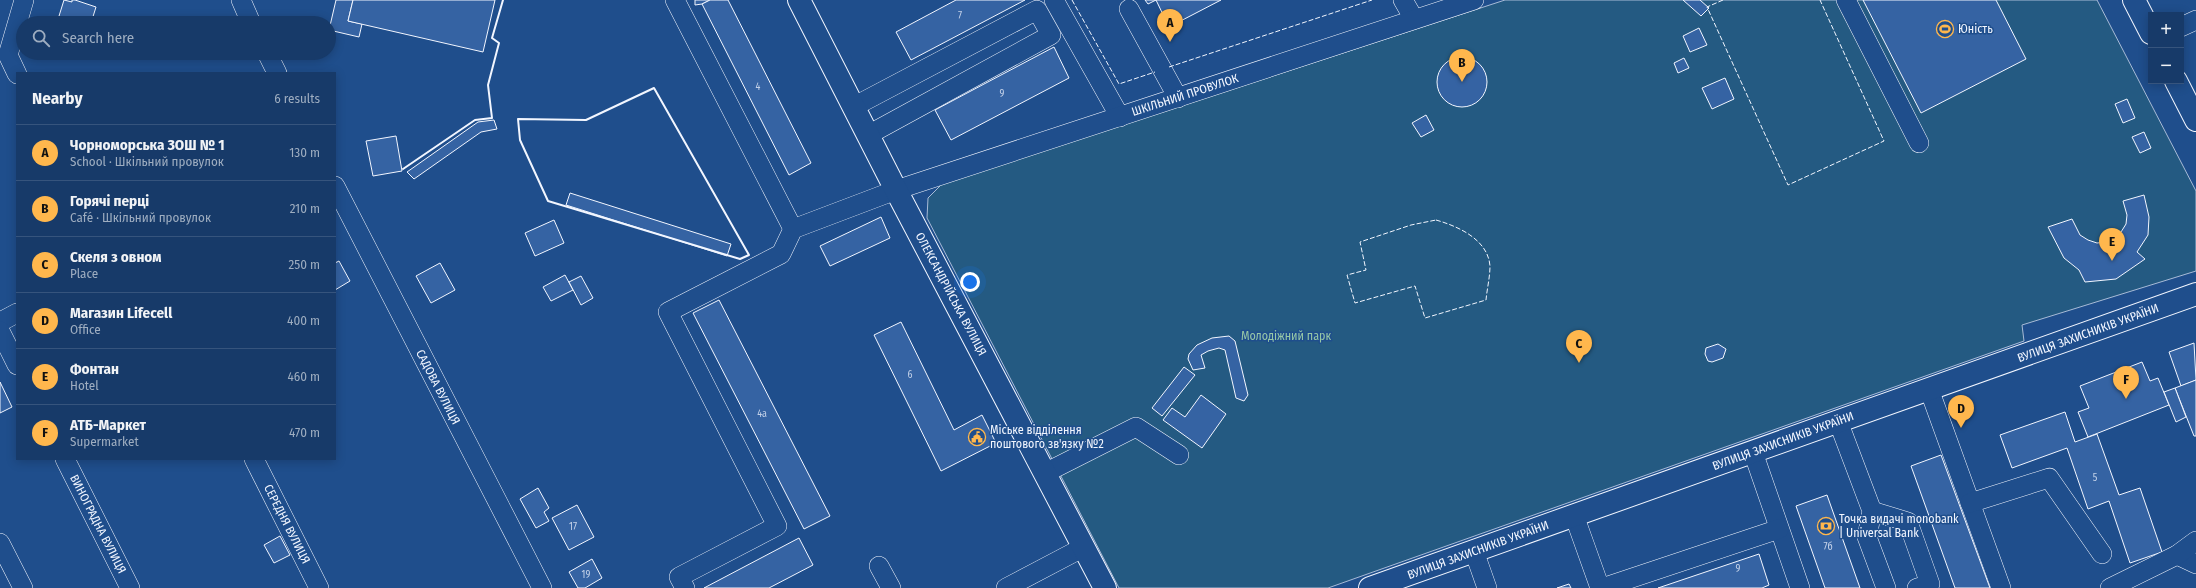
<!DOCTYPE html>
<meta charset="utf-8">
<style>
body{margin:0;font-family:"Fira Sans Condensed",sans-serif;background:#20416f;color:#f1f3f6}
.controls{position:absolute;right:12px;top:12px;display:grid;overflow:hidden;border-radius:0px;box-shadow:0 2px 10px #0003}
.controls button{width:36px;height:36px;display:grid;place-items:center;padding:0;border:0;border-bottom:1px solid #36547d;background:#173a69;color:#f1f3f6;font:20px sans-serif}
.you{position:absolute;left:970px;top:282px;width:14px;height:14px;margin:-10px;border:3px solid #fff;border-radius:50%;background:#1a73e8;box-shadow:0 0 0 6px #1a73e833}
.badge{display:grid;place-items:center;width:26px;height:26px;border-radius:50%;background:#ffb74d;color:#111;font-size:13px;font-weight:700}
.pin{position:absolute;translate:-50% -33px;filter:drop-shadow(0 1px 2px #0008)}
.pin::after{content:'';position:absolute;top:21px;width:14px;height:12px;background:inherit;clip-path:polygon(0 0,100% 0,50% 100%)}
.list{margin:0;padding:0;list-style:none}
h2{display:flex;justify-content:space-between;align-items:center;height:52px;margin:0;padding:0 16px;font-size:17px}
h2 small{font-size:13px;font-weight:400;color:#9eadc0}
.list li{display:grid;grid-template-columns:26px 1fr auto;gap:12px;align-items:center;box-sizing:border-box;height:56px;padding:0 16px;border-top:1px solid #36547d}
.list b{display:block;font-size:15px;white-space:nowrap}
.list p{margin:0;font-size:13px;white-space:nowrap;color:#9eadc0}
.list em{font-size:13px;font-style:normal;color:#9eadc0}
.icon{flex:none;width:22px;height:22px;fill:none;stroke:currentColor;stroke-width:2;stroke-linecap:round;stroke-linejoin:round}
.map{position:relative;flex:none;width:2196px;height:588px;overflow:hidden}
.search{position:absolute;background:#173a69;box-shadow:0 2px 10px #0003;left:16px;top:16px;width:320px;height:44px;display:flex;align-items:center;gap:10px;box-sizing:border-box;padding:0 14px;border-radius:22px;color:#9eadc0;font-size:15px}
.panel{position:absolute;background:#173a69;box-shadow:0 2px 10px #0003;left:16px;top:72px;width:320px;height:388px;border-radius:0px}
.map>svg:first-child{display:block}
.green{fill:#245a82;stroke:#a8bbd7}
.building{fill:#3563a3;stroke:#f2f6ff}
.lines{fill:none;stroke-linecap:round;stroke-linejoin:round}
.minor-casing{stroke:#f2f6ff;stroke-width:20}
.major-casing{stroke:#f2f6ff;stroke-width:24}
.minor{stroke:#1f4e8c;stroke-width:19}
.major{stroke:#1f4e8c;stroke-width:22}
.fence{stroke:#f2f6ff;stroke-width:1;stroke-dasharray:5 2;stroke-linecap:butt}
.wall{stroke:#f2f6ff;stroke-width:2}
.labels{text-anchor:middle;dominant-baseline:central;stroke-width:3;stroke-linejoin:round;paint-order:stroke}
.number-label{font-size:10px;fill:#c3d1e8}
.poi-label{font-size:12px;fill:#f2f6ff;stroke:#1f4e8c;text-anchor:start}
.street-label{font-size:12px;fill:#f2f6ff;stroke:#1f4e8c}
.park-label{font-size:12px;fill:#97c8a6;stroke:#1f4e8c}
</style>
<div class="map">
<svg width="2196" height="588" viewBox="0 0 2196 588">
<rect width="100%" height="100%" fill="#1f4e8c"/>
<polygon class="green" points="1505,0 2097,0 2196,191 2196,271 2022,325 2024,341 1328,588 1119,588 927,218 928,198 942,184"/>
<g class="building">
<polygon points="64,0 72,2 72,0 75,0 96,7 91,23 65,23 66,19 59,16"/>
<polygon points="336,0 353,0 348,21 362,24 359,37 329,30"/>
<polygon points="353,0 495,0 483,52 348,21"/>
<polygon points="695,0 710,0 702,4 695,5"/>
<polygon points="710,0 728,0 811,163 789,175 702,4"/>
<polygon points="956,0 1025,0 911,60 896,32"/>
<polygon points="1145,0 1221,0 1169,27 1156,0 1148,4"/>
<polygon points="1683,0 1700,0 1709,8 1701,16"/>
<polygon points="1863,0 1996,0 2026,59 1921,113"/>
<polygon points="1699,28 1707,45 1690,52 1683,36"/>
<polygon points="1054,47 1069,78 951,140 935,110"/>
<circle cx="1462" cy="82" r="25"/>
<polygon points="1684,58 1689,68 1678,73 1674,63"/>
<polygon points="1725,78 1734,99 1712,109 1702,88"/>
<polygon points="2127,99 2135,118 2123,123 2115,104"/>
<polygon points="1426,115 1434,130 1421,137 1412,123"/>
<polygon points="494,120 497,129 481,132 414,179 407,172 478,122"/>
<polygon points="2144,132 2151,148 2140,153 2132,137"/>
<polygon points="396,136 402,171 373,176 366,141"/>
<polygon points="570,193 731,244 727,256 566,205"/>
<polygon points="2144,195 2149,217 2148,235 2137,252 2145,259 2116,279 2085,282 2079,270 2064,258 2048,227 2072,219 2080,235 2088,240 2097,243 2106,242 2121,232 2126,224 2127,215 2123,201"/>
<polygon points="881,217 890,238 830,266 820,246"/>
<polygon points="554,220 564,243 535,256 525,233"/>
<polygon points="339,261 350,281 335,290 335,263"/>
<polygon points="440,263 455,290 431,303 416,276"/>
<polygon points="565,275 573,290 551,301 543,287"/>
<polygon points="581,276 593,298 581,305 569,282"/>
<polygon points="719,300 830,516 804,529 693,313"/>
<polygon points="901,322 954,430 982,415 996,443 941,471 874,335"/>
<polygon points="1229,336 1235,341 1248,395 1244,401 1236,398 1225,350 1219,348 1208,351 1201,355 1205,368 1193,370 1188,359 1189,354 1197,345 1212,338"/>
<polygon points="2194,343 2196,380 2181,386 2169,352"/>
<polygon points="1718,344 1726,349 1723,358 1712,362 1708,361 1705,354 1706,348"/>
<polygon points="2142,362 2150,381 2158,378 2169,405 2088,437 2078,412 2089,408 2080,386"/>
<polygon points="1184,367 1195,375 1162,416 1152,408"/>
<polygon points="2196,380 2196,436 2194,436 2175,388"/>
<polygon points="0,382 12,407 0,413"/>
<polygon points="2175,388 2186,417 2176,422 2164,392"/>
<polygon points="1201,395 1226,414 1202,448 1163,420 1172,408 1185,417"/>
<polygon points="2065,412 2075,442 2097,434 2119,495 2140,488 2162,552 2130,563 2109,501 2088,509 2067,448 2012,468 2000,435"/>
<polygon points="1941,455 1990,588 1955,588 1911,466"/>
<polygon points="538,488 549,508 544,512 549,521 536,528 520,499"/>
<polygon points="1827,495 1860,588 1825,588 1796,506"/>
<polygon points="577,505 594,537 569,550 552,518"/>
<polygon points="280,536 290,555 274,563 264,545"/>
<polygon points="799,538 813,565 769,588 704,588"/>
<polygon points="1759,554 1769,585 1762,588 1658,588"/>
<polygon points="592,559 602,578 585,588 578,588 569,572"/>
<polygon points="1569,584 1571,588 1557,588"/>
</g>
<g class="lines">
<g class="minor-casing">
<g id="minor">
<polyline points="241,0 251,23"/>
<polyline points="675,0 793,229"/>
<polyline points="1054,0 1120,117"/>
<polyline points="1403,0 1414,19"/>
<polyline points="1846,0 1919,143"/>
<polyline points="1129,9 1178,98"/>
<polyline points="2181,27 2196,20"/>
<polyline points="267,53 277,73"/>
<polyline points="17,74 8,55 24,0"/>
<polyline points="853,107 1037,10 1051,35 868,135"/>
<polyline points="335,186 542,588"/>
<polyline points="0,322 17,313"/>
<polyline points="0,331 17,365"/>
<polyline points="1929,389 2001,588"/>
<polyline points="1838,421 1872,511 1867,537 1886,588"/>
<polyline points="1753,452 1800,588"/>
<polyline points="65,459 130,588"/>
<polyline points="254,459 319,588"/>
<polyline points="1045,473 1136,427 1179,455"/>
<polyline points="1970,503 2049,478 2102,554"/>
<polyline points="1872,511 1908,522 1930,584 1917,588"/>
<polyline points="1574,515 1600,588"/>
<polyline points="0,543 23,588"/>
<polyline points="1474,551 1487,588"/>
<polyline points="2177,555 2196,564"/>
<polyline points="879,566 891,588"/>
<polyline points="685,588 679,577 777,526 668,312 781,254 793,229 896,190 1474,0"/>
<polyline points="1006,588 1084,547"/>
<polyline points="1602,588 1779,529"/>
<polyline points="2110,588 2177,555 2196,541"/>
</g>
</g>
<g class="major-casing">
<g id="major">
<polyline points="799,0 896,190 1105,588"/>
<polyline points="2134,0 2151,33"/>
<polyline points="2176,81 2196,120"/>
<polyline points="1370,588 2196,294"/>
</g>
</g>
<use href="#minor" class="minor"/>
<use href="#major" class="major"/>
<g class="fence">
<polyline points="1072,0 1119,84 1155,72"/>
<polyline points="1723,0 1707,7 1788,185 1884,141 1820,0"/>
<polyline points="1169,67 1372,0"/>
<path d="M1436,220C1457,226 1488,239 1490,266C1490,277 1487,289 1486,300L1425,318L1415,286L1355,303L1347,275L1366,270L1360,242L1411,225Z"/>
</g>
<g class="wall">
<polygon points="654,88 749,255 740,259 548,201 520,140 518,119 586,120"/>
<polyline points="403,169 475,120 492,118 488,85 499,43 492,38 503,0"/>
</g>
</g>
<defs>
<g id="stadium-ring" transform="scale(0.9)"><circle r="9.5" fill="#1f4e8c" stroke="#ffb74d" stroke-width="1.5"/><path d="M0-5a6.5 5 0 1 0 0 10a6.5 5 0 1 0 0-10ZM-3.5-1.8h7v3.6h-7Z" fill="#ffb74d"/></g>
<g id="civic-ring" transform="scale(0.9)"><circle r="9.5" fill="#1f4e8c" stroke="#ffb74d" stroke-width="1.5"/><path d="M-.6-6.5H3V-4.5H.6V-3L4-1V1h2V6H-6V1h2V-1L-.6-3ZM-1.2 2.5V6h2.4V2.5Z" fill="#ffb74d"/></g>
<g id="bank-ring" transform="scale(0.9)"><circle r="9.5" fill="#1f4e8c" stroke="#ffb74d" stroke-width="1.5"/><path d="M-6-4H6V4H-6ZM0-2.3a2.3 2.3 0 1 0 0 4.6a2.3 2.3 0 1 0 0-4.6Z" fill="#ffb74d"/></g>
</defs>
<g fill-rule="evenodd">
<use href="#stadium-ring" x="1945" y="29"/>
<use href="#civic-ring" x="977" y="437"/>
<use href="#bank-ring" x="1826" y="526"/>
</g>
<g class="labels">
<g class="number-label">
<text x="960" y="16">7</text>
<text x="758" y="87">4</text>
<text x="1002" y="94">9</text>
<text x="910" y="375">6</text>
<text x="762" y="414">4а</text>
<text x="2095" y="478">5</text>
<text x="573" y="527">17</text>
<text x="1828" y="547">7б</text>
<text x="1738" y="569">9</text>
<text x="586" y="575">19</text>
</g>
<g class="poi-label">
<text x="1958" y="29">Юність</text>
<text x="990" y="430">Міське відділення<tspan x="990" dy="14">поштового зв'язку №2</tspan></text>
<text x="1839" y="519">Точка видачі monobank<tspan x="1839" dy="14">| Universal Bank</tspan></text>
</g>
<g class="street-label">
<text transform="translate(1185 95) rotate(-18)">ШКІЛЬНИЙ ПРОВУЛОК</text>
<text transform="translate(951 294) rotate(62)">ОЛЕКСАНДРІЙСЬКА ВУЛИЦЯ</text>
<text transform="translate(2088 333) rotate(-20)">ВУЛИЦЯ ЗАХИСНИКІВ УКРАЇНИ</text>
<text transform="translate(438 387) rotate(63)">САДОВА ВУЛИЦЯ</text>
<text transform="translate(1783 441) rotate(-20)">ВУЛИЦЯ ЗАХИСНИКІВ УКРАЇНИ</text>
<text transform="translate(98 524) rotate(63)">ВИНОГРАДНА ВУЛИЦЯ</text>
<text transform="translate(287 524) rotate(63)">СЕРЕДНЯ ВУЛИЦЯ</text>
<text transform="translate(1478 550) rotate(-20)">ВУЛИЦЯ ЗАХИСНИКІВ УКРАЇНИ</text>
</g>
<g class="park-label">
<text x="1286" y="336">Молодіжний парк</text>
</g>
</g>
</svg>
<div class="controls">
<button>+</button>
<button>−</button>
</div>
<div class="you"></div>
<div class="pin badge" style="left:1170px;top:42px">A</div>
<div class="pin badge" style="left:1462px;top:82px">B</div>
<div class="pin badge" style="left:1579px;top:363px">C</div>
<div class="pin badge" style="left:1961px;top:428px">D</div>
<div class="pin badge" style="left:2112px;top:261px">E</div>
<div class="pin badge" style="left:2126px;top:399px">F</div>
<div class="search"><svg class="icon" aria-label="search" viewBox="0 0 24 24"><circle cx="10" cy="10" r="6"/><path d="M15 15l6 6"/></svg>Search here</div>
<section class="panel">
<h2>Nearby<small>6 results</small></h2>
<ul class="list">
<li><span class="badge">A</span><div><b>Чорноморська ЗОШ № 1</b><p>School · Шкільний провулок</p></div><em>130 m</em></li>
<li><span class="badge">B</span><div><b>Горячі перці</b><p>Café · Шкільний провулок</p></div><em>210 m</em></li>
<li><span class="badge">C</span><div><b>Скеля з овном</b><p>Place</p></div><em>250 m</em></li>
<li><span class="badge">D</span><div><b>Магазин Lifecell</b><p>Office</p></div><em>400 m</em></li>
<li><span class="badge">E</span><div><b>Фонтан</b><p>Hotel</p></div><em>460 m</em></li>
<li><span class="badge">F</span><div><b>АТБ-Маркет</b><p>Supermarket</p></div><em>470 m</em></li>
</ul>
</section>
</div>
